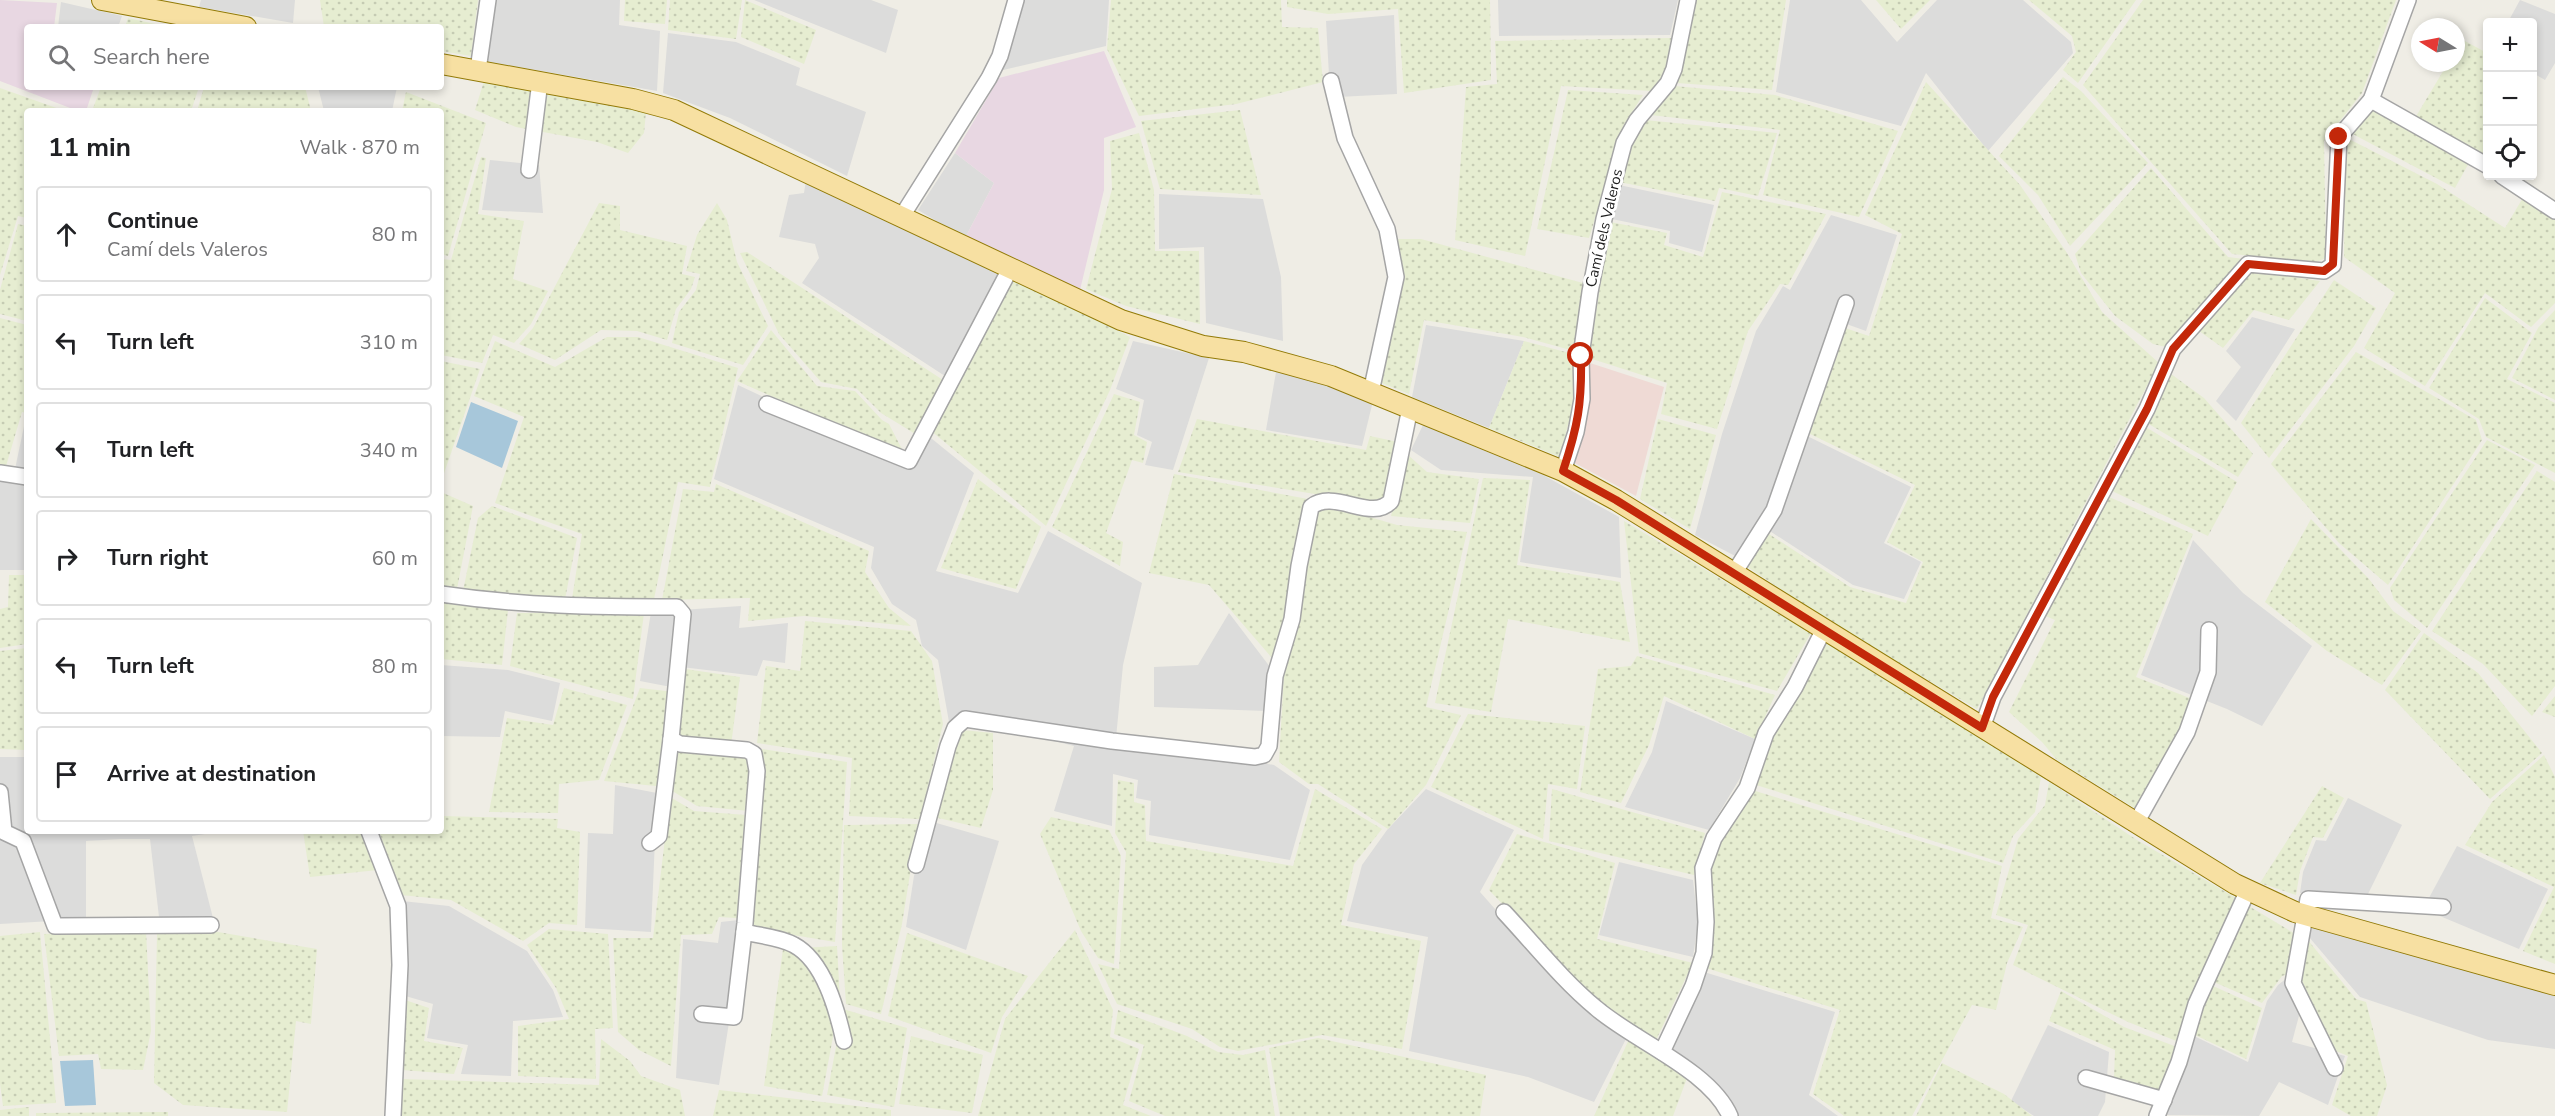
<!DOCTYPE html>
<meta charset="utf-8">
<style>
body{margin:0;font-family:"Nunito Sans",sans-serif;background:#f6f6f6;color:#202124}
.controls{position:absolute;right:18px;top:18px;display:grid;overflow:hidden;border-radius:6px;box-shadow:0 3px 9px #0003}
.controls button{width:54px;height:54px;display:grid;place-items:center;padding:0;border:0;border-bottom:2px solid #e0e0e0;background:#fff;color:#202124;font:30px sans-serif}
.compass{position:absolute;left:2411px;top:18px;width:54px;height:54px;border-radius:50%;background:#fff;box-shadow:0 3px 9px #0003;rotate:280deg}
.stop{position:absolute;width:18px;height:18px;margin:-14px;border:4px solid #c3280a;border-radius:50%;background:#fff}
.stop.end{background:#c3280a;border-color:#fff;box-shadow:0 2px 6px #0008}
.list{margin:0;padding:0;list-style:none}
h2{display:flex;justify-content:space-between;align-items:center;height:78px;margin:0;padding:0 24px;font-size:26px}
h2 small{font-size:20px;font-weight:400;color:#757577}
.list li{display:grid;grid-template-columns:39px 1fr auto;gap:18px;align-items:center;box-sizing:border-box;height:96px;margin:0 12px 12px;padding:0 12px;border:2px solid #e0e0e0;border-radius:6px}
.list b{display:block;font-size:22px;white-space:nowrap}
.list p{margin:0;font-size:20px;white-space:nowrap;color:#757577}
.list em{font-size:20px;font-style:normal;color:#757577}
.icon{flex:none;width:33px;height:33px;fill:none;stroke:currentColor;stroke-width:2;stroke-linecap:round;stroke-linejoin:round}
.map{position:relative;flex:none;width:2555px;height:1116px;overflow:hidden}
.search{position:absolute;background:#fff;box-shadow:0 3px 9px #0003;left:24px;top:24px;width:420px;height:66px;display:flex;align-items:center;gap:15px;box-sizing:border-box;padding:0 21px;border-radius:6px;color:#757577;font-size:22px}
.panel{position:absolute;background:#fff;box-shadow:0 3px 9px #0003;left:24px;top:108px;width:420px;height:726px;border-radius:6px}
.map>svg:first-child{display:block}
.residential{fill:#dcdcdb}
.commercial{fill:#efdad5}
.industrial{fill:#e8d7e2}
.farmland{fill:url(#farmland-dots)}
.water{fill:#a7c7da}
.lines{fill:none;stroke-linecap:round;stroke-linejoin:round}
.minor-casing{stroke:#a5a5a5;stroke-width:18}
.major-casing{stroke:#927a07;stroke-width:22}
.minor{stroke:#fff;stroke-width:15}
.major{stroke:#f7e0a2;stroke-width:20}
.route{stroke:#c3280a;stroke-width:8}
.labels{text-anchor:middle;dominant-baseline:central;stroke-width:6;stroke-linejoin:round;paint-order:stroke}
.street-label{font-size:15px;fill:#1e1e1e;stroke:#fff}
</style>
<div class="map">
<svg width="2555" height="1116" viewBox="0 0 2555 1116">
<defs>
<pattern id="farmland-dots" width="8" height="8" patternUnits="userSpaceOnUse" patternTransform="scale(1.5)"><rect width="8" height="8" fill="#e6edd1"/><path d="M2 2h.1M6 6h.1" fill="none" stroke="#c5cbb3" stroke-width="1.8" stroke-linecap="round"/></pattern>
</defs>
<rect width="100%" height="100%" fill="#efede5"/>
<g class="residential">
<polygon points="201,0 295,0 293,23 199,7"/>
<polygon points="492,0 620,0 619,25 660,31 657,91 483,61"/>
<polygon points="754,0 871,0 898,10 886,53"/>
<polygon points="1023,0 1109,0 1106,46 999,71"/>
<polygon points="1498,0 1678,0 1670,35 1499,36"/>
<polygon points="1790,0 1861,0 1897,42 1937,0 2023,0 2071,42 2073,53 1988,151 1926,73 1901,126 1776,92"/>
<polygon points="2520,0 2555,14 2555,63 2545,80 2533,73 2532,22 2508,22"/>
<polygon points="61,2 122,16 118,27 58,27"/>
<polygon points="1394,15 1397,94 1338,97 1329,75 1326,21"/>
<polygon points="668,33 736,42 800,68 796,85 866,112 847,176 730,118 663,93"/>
<polygon points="318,87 397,87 392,111 324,111"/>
<polygon points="955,153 994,183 965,238 918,210"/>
<polygon points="490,160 539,165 543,213 482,210"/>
<polygon points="806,180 1001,274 945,376 802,283 819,258 815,244 779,237 789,195 804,193"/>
<polygon points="1619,185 1714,205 1702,252 1669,243 1670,231 1612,219"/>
<polygon points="1159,194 1263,199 1281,277 1283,341 1206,323 1204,247 1159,249"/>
<polygon points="1831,215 1897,235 1866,331 1838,321 1795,430 1911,487 1884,543 1921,562 1904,599 1853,585 1759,524 1739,558 1695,535 1722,434 1756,331 1783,286 1790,290"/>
<polygon points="2252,317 2295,329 2236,421 2216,401 2241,367 2226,351"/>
<polygon points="1426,325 1524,341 1489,428 1412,397"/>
<polygon points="1133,341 1209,358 1173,470 1145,465 1152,442 1137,435 1144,400 1116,389"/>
<polygon points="1276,372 1330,384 1373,401 1362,446 1266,430"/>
<polygon points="738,385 911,466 926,434 974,473 936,571 1018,593 1048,531 1142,583 1123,665 1116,738 1274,765 1310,790 1290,860 1149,835 1151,801 1136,798 1138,780 1113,774 1112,826 1054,811 1074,746 1018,732 949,722 938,660 922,646 916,620 892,604 871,568 874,547 714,479"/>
<polygon points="26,417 27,417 27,472 15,469"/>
<polygon points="1423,425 1543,475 1619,517 1621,578 1520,562 1533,477 1441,470 1411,450"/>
<polygon points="0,479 27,485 27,570 0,570"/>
<polygon points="2193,540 2243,593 2312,646 2262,726 2227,709 2141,675"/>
<polygon points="741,606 739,628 788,623 785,663 763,660 757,676 673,666 671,687 640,681 651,612"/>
<polygon points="1229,613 1270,667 1266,711 1154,707 1154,667 1198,665"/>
<polygon points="441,665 508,670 560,683 552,721 505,711 500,737 441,736"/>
<polygon points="1666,701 1755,739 1740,778 1709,830 1625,807 1652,752"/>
<polygon points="0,757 27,757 27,831 224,831 192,836 213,918 159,917 150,839 121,839 86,841 86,919 0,924"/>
<polygon points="615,785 657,793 651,932 585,928 588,833 613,834"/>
<polygon points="1426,789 1514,830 1480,892 1556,978 1627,1037 1594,1102 1528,1077 1409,1051 1428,937 1347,921 1362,865 1387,830"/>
<polygon points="2348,798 2402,825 2368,894 2300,893 2303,872 2316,840 2326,841"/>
<polygon points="933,822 999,841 966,950 906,927 914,876"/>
<polygon points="2457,846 2548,889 2519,949 2423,909"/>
<polygon points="1619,862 1693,880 1698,923 1693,957 1599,935"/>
<polygon points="402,901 449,906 527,951 553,990 563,1017 513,1021 511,1076 461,1074 468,1045 427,1038 433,1004 402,995"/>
<polygon points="739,920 732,1004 719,1085 676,1078 683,939 718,943 721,922"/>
<polygon points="2310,925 2555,994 2555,1049 2488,1040 2360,997 2309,937"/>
<polygon points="1704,972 1835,1012 1809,1095 1838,1116 1728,1116 1668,1050"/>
<polygon points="2287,978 2300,1012 2292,1042 2345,1056 2328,1105 2279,1082 2259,1116 2167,1115 2194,1036 2248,1062 2267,1001 2278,985"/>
<polygon points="2048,1025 2109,1052 2105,1102 2098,1116 2034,1116 2011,1101"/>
</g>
<polygon class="commercial" points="1590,363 1664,387 1636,496 1573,462"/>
<g class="industrial">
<polygon points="0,0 57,3 54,27 27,27 27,87 94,87 86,111 78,111 0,81"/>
<polygon points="1104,51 1136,127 1104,138 1104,190 1080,290 965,238 994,183 955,153 999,78"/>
</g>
<g class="farmland">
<polygon points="320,0 478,0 471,56 441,51 441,27 324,27"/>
<polygon points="625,0 667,0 665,24 624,21"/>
<polygon points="670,0 742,0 736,39 668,30"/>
<polygon points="745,0 816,30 804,64 741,37"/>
<polygon points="1111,0 1281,0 1282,27 1318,28 1323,82 1236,104 1139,116 1107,49"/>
<polygon points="1287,0 1490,0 1491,80 1404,93 1398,9 1328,14 1287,7"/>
<polygon points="1694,0 1786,0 1772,90 1677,83"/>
<polygon points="1876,0 1930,0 1901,29"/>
<polygon points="2029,0 2136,0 2078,83 2063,70 2076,52 2072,36"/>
<polygon points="2143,0 2396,0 2362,93 2324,141 2326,258 2316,262 2232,254 2083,85"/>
<polygon points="128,18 169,27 125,27"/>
<polygon points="1671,38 1666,74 1652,91 1561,86 1525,256 1455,240 1466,87 1497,84 1495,41"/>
<polygon points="2463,40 2487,53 2487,160 2415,118 2448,63 2456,63 2456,51"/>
<polygon points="2063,77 2081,91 2148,163 2070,246 2038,195 1999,156"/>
<polygon points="485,78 646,112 644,133 628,153 597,142 516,127 475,110"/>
<polygon points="1926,82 2020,185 2067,253 2102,312 2159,363 1977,709 1838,627 1746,566 1766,532 1850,587 1906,603 1923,562 1887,542 1915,485 1806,432 1845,328 1869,336 1902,234 1865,215"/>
<polygon points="1674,86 1775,95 1898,131 1859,217 1763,195 1780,130 1651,115"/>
<polygon points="101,87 199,87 191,111 92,111"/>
<polygon points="204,87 305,87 311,111 197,111"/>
<polygon points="0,88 65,111 27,111 27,218 18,216 0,275"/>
<polygon points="1568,90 1643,95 1623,126 1589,238 1537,229"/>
<polygon points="406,92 486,123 448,256 441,254 441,111 402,111"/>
<polygon points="2373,107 2470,161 2455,188 2347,131"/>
<polygon points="1240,110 1261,195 1160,189 1141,121"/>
<polygon points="1645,120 1777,133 1758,196 1719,188 1715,201 1619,182 1629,143"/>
<polygon points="1139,133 1154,190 1155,251 1199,251 1200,324 1126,306 1086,289 1112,189 1110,141"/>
<polygon points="2345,137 2437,184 2505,228 2524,196 2555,217 2555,303 2531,327 2485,293 2425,386 2364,348 2395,293 2344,257"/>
<polygon points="481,157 486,158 478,214 524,221 513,279 548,291 531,324 514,343 493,335 482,363 441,355 441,259 451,260"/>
<polygon points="2151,168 2228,257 2244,259 2166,347 2153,344 2115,316 2081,273 2075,254"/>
<polygon points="1722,192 1826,214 1788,285 1780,284 1748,331 1717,429 1661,414 1667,383 1589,358 1610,222 1667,233 1664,245 1703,257"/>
<polygon points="599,203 620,206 620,230 687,246 682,274 695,277 691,289 676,309 667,340 637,331 601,330 555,360 519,344 533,328"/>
<polygon points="717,203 727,220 737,262 768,326 743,365 672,343 679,312 696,290 700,274 686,271 697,235"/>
<polygon points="18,224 27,226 27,321 0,314 0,290"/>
<polygon points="1394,239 1421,239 1583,283 1574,351 1523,337 1424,320 1409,394 1379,382 1403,280"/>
<polygon points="747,252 943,380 917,435 881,413 857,389 821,382 779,334 740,253"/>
<polygon points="2251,271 2320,281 2289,320 2254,310 2223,348 2199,331"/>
<polygon points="1012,278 1130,337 1110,390 1046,526 930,430"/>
<polygon points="2334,280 2376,308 2354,346 2269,458 2241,423"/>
<polygon points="2485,298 2532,333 2507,379 2555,403 2555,473 2486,437 2479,419 2429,388"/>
<polygon points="2555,310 2555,400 2512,378 2538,328"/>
<polygon points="0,318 27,325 27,413 22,412 6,466 0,466"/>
<polygon points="771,330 817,386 855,391 882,420 889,424 905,455 737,381"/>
<polygon points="607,337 638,337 738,368 710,487 678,482 654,599 572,599 582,534 495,503 524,417 474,396 495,341 555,367"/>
<polygon points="1524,341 1573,354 1573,406 1560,457 1489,428"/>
<polygon points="2356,352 2476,420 2482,440 2388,585 2339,543 2271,464"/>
<polygon points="441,361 480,369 441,482"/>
<polygon points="2171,374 2204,398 2253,454 2238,477 2147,423"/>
<polygon points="1114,394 1140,402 1134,435 1147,442 1143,463 1132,460 1106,533 1123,542 1120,566 1052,527"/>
<polygon points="1197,419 1366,450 1370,436 1398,442 1383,501 1377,504 1178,472"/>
<polygon points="1658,419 1716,435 1690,529 1640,499"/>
<polygon points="2144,426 2237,482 2208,536 2110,490"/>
<polygon points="2487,440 2535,465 2427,628 2394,600 2390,588"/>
<polygon points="1407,454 1427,472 1479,479 1470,523 1391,516"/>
<polygon points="2537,471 2555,482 2555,686 2532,716 2483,664 2432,631"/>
<polygon points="1174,474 1308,499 1397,525 1467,532 1426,707 1461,715 1426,785 1388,829 1318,784 1309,784 1279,762 1284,672 1209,585 1149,573"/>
<polygon points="1483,478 1530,480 1517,565 1620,582 1630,642 1508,619 1491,712 1435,703"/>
<polygon points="978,479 1041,527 1016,589 941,568"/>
<polygon points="716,484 869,551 865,572 889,608 911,626 804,616 748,621 750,598 662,600 683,489 714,492"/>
<polygon points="441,492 473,506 457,589 441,588"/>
<polygon points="2107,496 2193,534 2136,677 2192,699 2180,733 2138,810 2057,760 2042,742 2009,712 2055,620 2043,615"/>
<polygon points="492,506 577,538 565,599 463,591 478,518"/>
<polygon points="2311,519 2369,579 2393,611 2421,631 2382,685 2327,651 2265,602"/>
<polygon points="1624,521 1811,633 1777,691 1639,653"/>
<polygon points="9,575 27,575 27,644 0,648 0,609 8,607"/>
<polygon points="441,599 508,610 502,665 441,659"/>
<polygon points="517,613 644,613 633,699 510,666"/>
<polygon points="805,621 911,631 932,661 943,724 920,819 849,816 852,758 757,743 766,666 800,671"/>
<polygon points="2424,633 2478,673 2542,753 2490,799 2385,690"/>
<polygon points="1828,639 2041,777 2035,812 2013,836 2003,863 1753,784 1773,731"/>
<polygon points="27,648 27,750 0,749 0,651"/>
<polygon points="1637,656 1775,695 1755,739 1664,696 1649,745 1621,803 1580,792 1598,669 1631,666"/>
<polygon points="685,669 740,677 730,753 747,756 750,764 749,811 697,806 674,792 656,786 604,781 640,688 683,693"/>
<polygon points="564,688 627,705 599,780 559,784 558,813 489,812 507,718 553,725"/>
<polygon points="2555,696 2555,717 2542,712"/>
<polygon points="1468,714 1585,726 1577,789 1548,784 1543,839 1431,787"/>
<polygon points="962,730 993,733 993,790 981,828 934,817"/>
<polygon points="762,749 847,762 835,942 751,928 753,919 719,917 712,934 681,935 671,1066 639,1050 618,1032 613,938 653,938 670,797 694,811 759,816"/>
<polygon points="2544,755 2555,777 2555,964 2523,951 2554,887 2465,845 2492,802"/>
<polygon points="1118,780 1134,783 1134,802 1145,805 1146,841 1293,866 1315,789 1382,829 1354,864 1341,925 1421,941 1402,1049 1322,1035 1238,1051 1220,1047 1192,1029 1117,1004 1098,964 1119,969 1126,852 1115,833"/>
<polygon points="2049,782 2137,840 2236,898 2179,1042 2128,1022 2013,965 2028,925 1996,915 2018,839 2045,805"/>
<polygon points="2322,786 2344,798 2323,838 2313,837 2300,871 2296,895 2260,883"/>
<polygon points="1552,789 1705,833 1694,875 1549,841"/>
<polygon points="1752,790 2002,866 1991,918 2023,927 2007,963 1996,1010 1972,1005 1912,1116 1844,1116 1813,1094 1840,1010 1703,967 1706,871 1722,834"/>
<polygon points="441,816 558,819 557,828 580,832 577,925 549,923 523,941 451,900 401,895 379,831 441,831"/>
<polygon points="1051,817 1109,830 1121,856 1114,964 1098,958 1081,931 1040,834"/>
<polygon points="918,824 902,924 881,1014 846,1004 842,945 844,825"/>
<polygon points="303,831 360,831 378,870 310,877"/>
<polygon points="1517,834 1615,863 1597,939 1693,963 1656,1040 1595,1000 1489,890"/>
<polygon points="2247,905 2297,935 2291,973 2282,976 2262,1003 2214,982"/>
<polygon points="549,929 608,934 613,1028 595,1029 596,1079 518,1076 518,1026 569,1019 556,988 527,945"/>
<polygon points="1075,930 1113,1010 1110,1037 1139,1049 1123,1105 1151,1116 978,1116 1005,1019"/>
<polygon points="146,931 151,1031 143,1070 101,1069 98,1054 59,1056 44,934"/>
<polygon points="40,932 56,1103 3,1106 0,1084 0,936"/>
<polygon points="218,932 317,949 311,1024 296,1021 287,1112 183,1105 154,1083 157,933"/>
<polygon points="907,933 1028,976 1002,1017 991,1053 888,1016"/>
<polygon points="2307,939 2356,999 2366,1002 2387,1085 2377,1116 2351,1116 2332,1105 2348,1056 2331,1049 2301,978"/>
<polygon points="837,946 840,999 822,1096 764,1086 783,949"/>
<polygon points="2213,986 2262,1008 2246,1059 2193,1034"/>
<polygon points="2061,991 2124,1027 2177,1047 2162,1093 2114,1078 2115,1050 2049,1021"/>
<polygon points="405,1000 429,1008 424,1041 463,1048 454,1074 402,1070"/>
<polygon points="843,1009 907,1028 894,1107 827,1095"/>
<polygon points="1118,1010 1187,1036 1218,1052 1243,1055 1265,1050 1275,1116 1165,1116 1129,1101 1144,1045 1114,1034"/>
<polygon points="911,1036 983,1055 972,1113 899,1104"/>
<polygon points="1630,1037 1687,1078 1673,1116 1594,1116"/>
<polygon points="1318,1038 1486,1075 1480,1116 1280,1116 1269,1048"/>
<polygon points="601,1039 630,1061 641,1076 680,1090 685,1116 399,1116 400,1079 599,1085"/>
<polygon points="1942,1063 2004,1094 2032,1116 1916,1116"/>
<polygon points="719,1090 891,1110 891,1116 713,1116"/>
<polygon points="29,1107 29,1116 0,1116 0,1110"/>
<polygon points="168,1112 168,1116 36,1116 36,1113"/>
</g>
<g class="water">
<polygon points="471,402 518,421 502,468 456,447"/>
<polygon points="93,1060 96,1105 65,1106 60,1061"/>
</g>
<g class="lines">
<g class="minor-casing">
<g id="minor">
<polyline points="478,70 488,0"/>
<polyline points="1331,81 1345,138 1387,229 1396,277 1371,392"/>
<polyline points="2371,100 2488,166"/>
<polyline points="529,170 540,81"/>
<polyline points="2502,176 2555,211"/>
<polyline points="902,216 989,78 1000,56 1016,0"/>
<polyline points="767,404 909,461 1010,269"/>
<polyline points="1563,471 1576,432 1582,399 1581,356 1590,292 1604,219 1624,143 1637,120 1668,83 1674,69 1688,0"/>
<polyline points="0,473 27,477"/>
<polyline points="1734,573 1774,510 1846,303"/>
<path d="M441,594C522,606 595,607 677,607L683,614L671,739L680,744L747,750L754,754L757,771L745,923L734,1017L702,1014"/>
<polyline points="1982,728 1993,697 2147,409 2173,349 2248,264 2324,271 2333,265 2339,137 2371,100 2408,0"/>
<polyline points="0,792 4,832 23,841 55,926 211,925"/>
<polyline points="2136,823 2187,732 2208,672 2209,630"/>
<polyline points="369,831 398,906 400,965 393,1116"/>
<polyline points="650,843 659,836 671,739"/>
<path d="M916,865L948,746L955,728L965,719L1112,741L1255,757L1264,755L1269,746L1275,676L1292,619L1299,566L1311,507C1334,488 1372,523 1391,501L1410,408"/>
<path d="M1504,912C1533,943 1563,981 1596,1008C1634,1041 1710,1070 1730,1116"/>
<path d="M744,932C760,936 780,937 794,945C824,961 837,1010 844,1041"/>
<polyline points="1662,1052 1693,986 1704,953 1706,922 1703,868 1714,838 1747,788 1766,733 1795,687 1824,629"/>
<polyline points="2335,1068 2293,983 2308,899 2443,907"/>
<polyline points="2086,1078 2164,1100"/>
<polyline points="2157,1116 2179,1062 2196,1004 2248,890"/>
</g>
</g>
<g class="major-casing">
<g id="major">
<polyline points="102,0 246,27"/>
<polyline points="441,64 633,99 674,110 1121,320 1203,346 1244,352 1331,376 1563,471 1616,500 2235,884 2295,912 2555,985"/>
</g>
</g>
<use href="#minor" class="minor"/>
<use href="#major" class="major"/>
</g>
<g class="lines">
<path class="route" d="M1581,356C1582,403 1578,426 1563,471L1616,500L1982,728L1993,697L2147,409L2173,349L2248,264L2324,271L2333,264L2339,137"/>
</g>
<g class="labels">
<g class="street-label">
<text transform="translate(1604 228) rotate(-77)">Camí dels Valeros</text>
</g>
</g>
</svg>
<div class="controls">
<button>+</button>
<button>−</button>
<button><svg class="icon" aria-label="locate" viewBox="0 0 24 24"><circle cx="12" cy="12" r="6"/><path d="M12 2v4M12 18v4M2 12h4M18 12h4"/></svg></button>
</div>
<svg class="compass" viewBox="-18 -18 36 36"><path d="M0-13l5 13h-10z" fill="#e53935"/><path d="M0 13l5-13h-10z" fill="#757577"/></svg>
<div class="stop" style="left:1581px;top:356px"></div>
<div class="stop end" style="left:2339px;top:137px"></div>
<div class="search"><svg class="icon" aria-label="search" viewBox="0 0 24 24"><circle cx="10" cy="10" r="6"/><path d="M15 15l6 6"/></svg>Search here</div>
<section class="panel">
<h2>11 min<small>Walk · 870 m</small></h2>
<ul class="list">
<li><svg class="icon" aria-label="ahead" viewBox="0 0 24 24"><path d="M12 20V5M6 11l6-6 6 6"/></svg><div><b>Continue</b><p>Camí dels Valeros</p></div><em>80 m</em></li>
<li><svg class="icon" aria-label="left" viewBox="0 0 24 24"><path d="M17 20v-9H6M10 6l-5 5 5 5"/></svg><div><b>Turn left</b></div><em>310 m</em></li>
<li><svg class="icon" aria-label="left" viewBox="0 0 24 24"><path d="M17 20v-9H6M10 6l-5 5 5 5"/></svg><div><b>Turn left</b></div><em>340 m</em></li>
<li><svg class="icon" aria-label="right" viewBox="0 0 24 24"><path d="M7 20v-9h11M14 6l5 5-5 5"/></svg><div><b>Turn right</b></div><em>60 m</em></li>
<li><svg class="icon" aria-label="left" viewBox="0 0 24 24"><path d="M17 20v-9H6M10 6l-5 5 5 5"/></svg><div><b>Turn left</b></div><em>80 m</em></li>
<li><svg class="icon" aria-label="arrive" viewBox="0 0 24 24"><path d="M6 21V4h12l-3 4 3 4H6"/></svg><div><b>Arrive at destination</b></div></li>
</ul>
</section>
</div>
